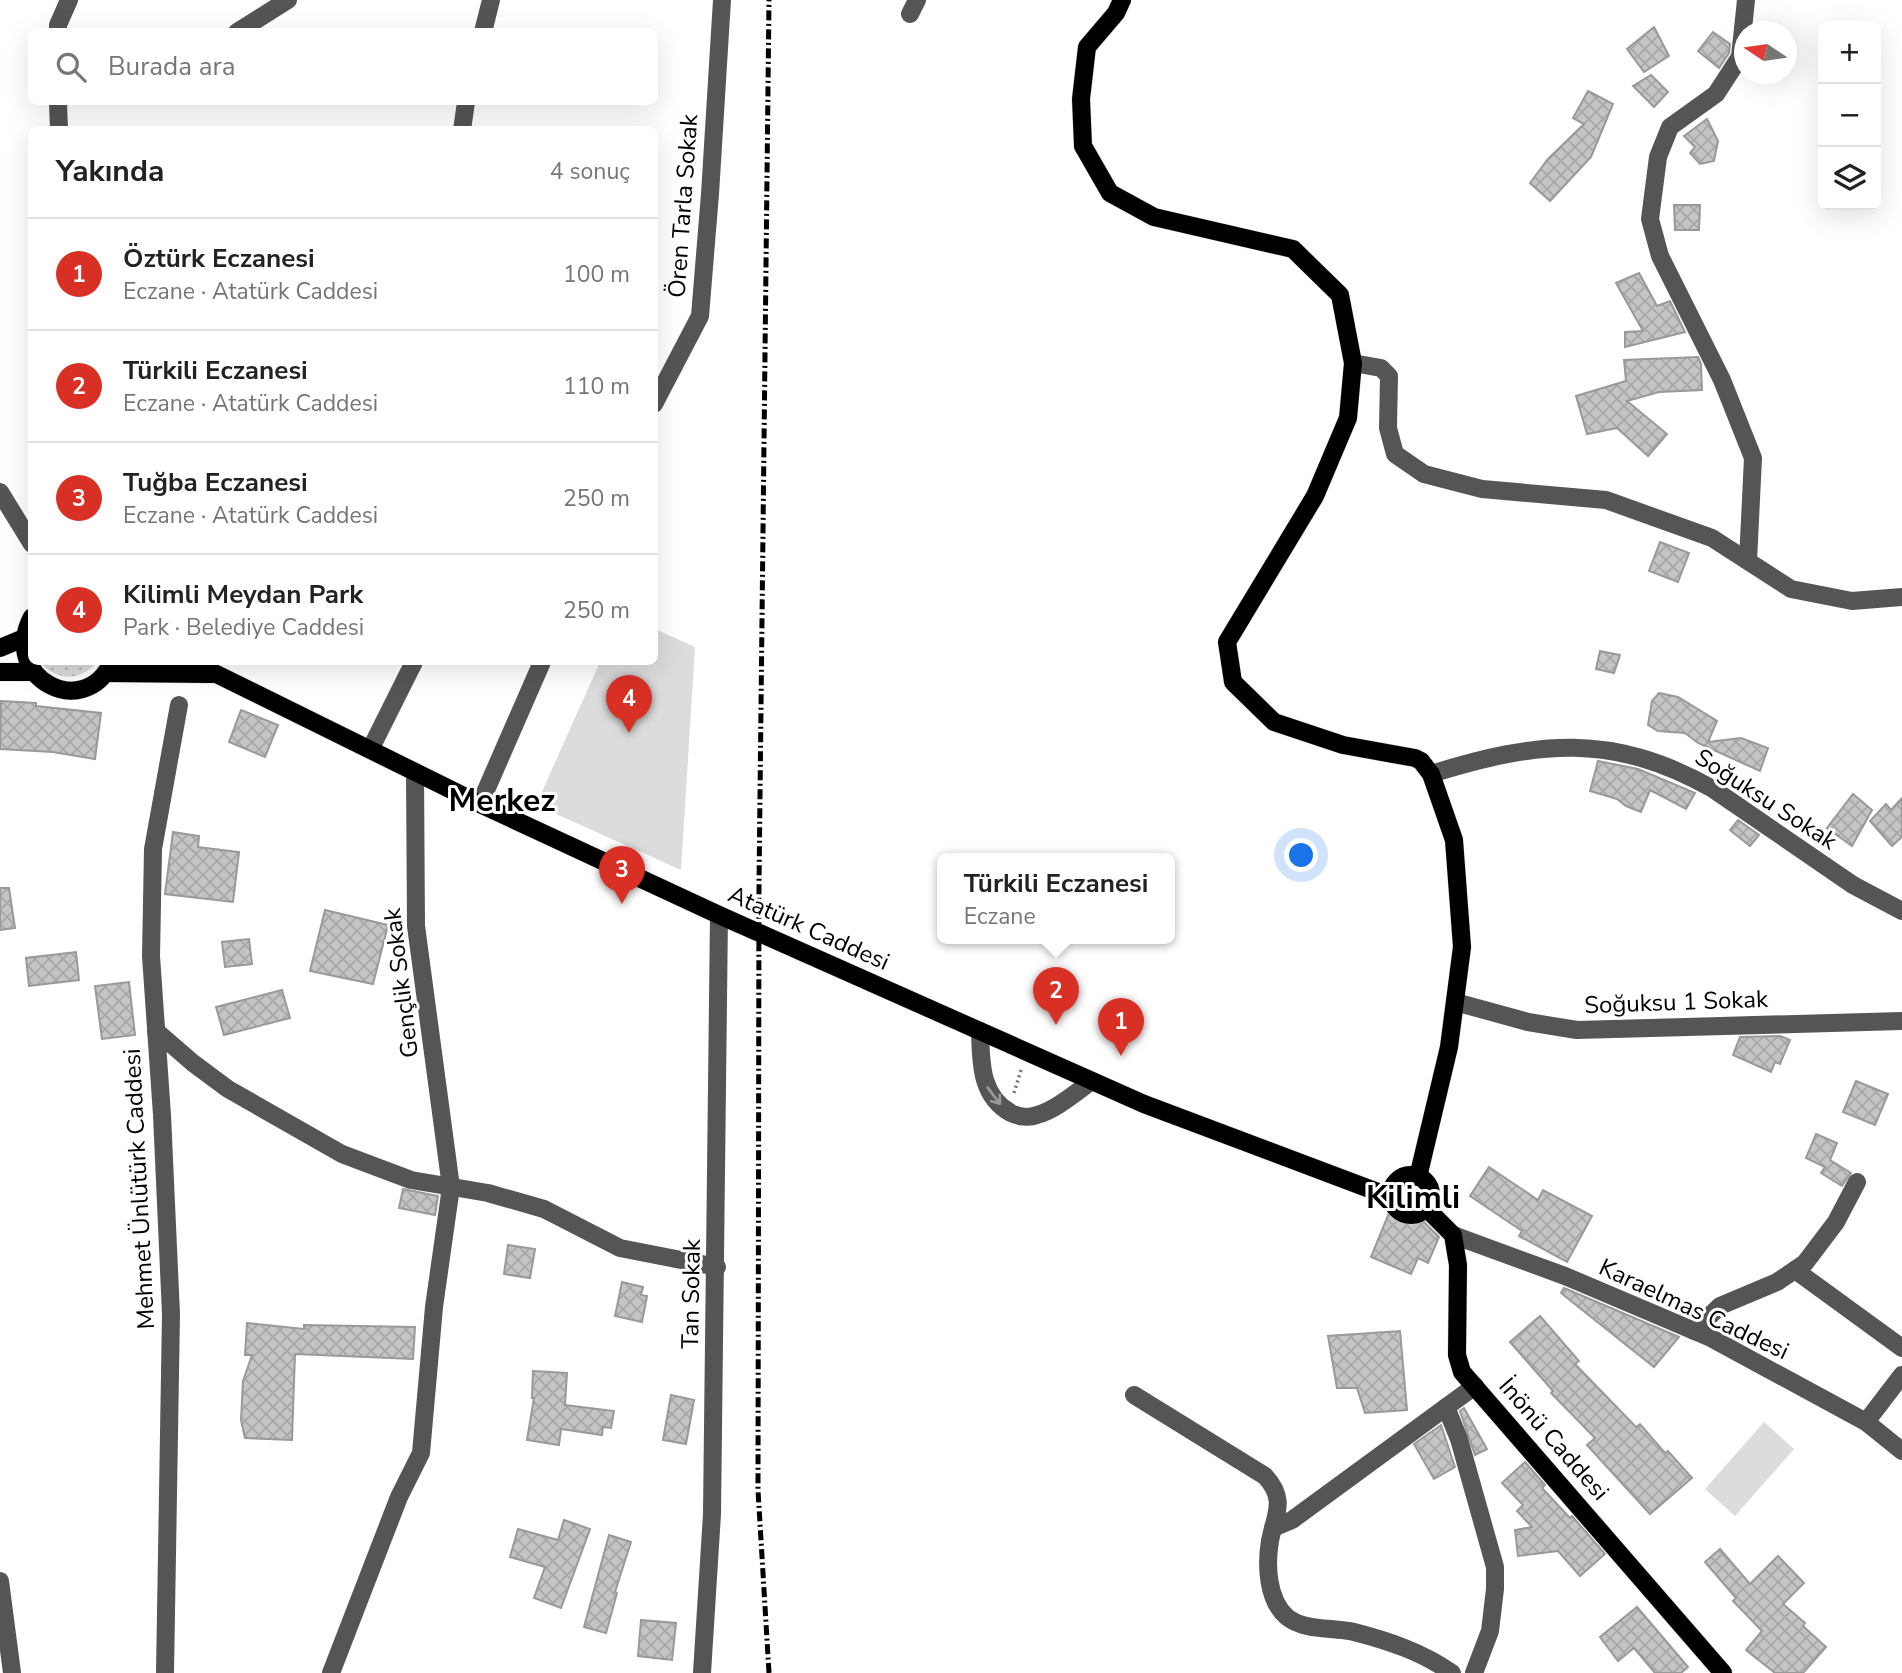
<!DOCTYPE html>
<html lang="tr">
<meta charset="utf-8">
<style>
body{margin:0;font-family:"Nunito Sans",sans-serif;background:#f6f6f6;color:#222}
.controls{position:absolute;right:21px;top:21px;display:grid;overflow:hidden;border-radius:10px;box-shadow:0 7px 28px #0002}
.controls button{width:63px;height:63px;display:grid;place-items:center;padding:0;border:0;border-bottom:2px solid #e0e0e0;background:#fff;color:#222;font:35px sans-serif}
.compass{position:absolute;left:1734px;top:21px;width:63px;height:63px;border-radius:50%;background:#fff;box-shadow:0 7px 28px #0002;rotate:283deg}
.you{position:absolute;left:1302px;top:856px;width:24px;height:24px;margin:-18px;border:5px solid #fff;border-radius:50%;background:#1a73e8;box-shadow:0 0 0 10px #1a73e833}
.badge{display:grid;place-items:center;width:46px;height:46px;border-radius:50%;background:#d93025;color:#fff;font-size:23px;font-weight:700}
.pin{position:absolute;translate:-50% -58px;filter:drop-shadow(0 2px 4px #0008)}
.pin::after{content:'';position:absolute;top:37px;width:24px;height:21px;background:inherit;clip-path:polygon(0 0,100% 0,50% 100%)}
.popup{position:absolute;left:937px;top:853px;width:238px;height:91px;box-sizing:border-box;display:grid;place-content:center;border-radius:10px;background:#fff;filter:drop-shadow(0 2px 5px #0005);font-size:23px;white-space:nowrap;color:#767676}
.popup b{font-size:26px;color:#222}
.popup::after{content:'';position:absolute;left:50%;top:100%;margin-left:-14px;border:14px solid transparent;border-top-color:#fff}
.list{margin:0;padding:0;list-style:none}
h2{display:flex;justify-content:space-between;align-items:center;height:91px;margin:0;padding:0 28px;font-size:30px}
h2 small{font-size:23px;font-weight:400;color:#767676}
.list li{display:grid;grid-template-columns:46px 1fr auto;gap:21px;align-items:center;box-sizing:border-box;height:112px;padding:0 28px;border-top:2px solid #e0e0e0}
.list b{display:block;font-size:26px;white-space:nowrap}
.list p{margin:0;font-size:23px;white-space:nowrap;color:#767676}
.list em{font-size:23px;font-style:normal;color:#767676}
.icon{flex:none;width:38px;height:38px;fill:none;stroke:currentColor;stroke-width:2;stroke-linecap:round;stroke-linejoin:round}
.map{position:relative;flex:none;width:1902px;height:1673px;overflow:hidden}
.search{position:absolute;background:#fff;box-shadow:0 7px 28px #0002;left:28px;top:28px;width:630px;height:77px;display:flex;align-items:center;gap:18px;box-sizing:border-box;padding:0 24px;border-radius:10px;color:#767676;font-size:26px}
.panel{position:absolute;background:#fff;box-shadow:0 7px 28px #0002;left:28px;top:126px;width:630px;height:539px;border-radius:10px}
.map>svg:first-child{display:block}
.grass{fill:url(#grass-dots)}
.park{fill:#dcdcdc}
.building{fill:url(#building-cross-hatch);stroke:#999;stroke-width:2}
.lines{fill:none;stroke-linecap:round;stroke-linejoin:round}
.major-casing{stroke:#dbdbdb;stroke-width:19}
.path{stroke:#777;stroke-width:3.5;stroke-dasharray:2 3.5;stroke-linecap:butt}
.minor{stroke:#555;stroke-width:18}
.major{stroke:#000;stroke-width:18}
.rail{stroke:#000;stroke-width:5;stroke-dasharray:10 3.5 2 3.5;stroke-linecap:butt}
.oneway{stroke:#999}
.labels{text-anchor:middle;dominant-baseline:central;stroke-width:6;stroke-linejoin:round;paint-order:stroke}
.street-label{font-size:24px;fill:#000;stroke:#fff}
.district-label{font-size:32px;font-weight:bold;fill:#000;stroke:#fff}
</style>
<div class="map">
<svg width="1902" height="1673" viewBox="0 0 1902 1673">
<defs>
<pattern id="grass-dots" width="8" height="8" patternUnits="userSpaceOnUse" patternTransform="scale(1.75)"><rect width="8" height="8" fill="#dcdcdc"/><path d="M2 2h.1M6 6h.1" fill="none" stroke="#bbb" stroke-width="1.8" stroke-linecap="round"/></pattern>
<pattern id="building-cross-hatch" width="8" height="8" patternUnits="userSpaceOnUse" patternTransform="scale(1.75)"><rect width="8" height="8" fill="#c4c4c4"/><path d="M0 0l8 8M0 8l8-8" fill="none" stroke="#a7a7a7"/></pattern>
</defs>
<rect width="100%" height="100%" fill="#fff"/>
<path class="grass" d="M40,662H97C81,681 57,682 40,662Z"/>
<g class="park">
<polygon points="655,629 695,647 681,870 536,805 600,662 654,662"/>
<polygon points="1764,1422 1794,1449 1735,1516 1705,1489"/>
</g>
<g class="building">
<polygon points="1654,27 1669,56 1644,72 1627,49"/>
<polygon points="1713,32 1730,44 1729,53 1719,68 1698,51"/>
<polygon points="1651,75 1668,92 1654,107 1633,86"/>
<polygon points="1588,91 1613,104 1591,157 1550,201 1530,183 1548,159 1584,124 1573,118"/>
<polygon points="1707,119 1718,141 1714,161 1700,164 1690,153 1695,147 1684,136"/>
<polygon points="1674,205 1700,205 1699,230 1675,230"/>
<polygon points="1639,273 1657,306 1670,301 1685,332 1625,347 1625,332 1643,331 1616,283"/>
<polygon points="1698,357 1701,364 1702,390 1659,392 1627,401 1667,434 1648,456 1617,428 1587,434 1576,396 1626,381 1624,360"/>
<polygon points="1660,542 1689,553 1678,582 1649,571"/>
<polygon points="1600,651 1620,655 1614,673 1596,669"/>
<polygon points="1659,693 1678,697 1717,721 1708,742 1741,738 1768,748 1760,771 1698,743 1685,733 1658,731 1648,725 1652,701"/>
<polygon points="1,701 36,703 36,706 101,713 95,759 53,752 0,749"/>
<polygon points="241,710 278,725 265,757 229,742"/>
<polygon points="1598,761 1638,769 1695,793 1686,809 1650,790 1641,812 1626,806 1617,799 1590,791"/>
<polygon points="1853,794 1872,810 1852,846 1827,828"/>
<polygon points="1902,798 1902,837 1892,846 1870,821 1886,804 1891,810"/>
<polygon points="1738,820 1759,835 1750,846 1730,830"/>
<polygon points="173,832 199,836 198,847 239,852 233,902 165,894"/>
<polygon points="0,888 9,888 15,928 0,930"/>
<polygon points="325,910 388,925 373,984 310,971"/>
<polygon points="249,939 252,964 225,967 222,942"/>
<polygon points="76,952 79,980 29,986 26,958"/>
<polygon points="129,982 135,1035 102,1039 95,986"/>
<polygon points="282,990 290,1018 224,1035 216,1007"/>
<polygon points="1780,1036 1790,1040 1780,1064 1775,1062 1771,1072 1733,1055 1740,1037"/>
<polygon points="1856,1081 1888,1094 1875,1125 1843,1112"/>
<polygon points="1816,1134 1837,1143 1830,1160 1851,1173 1842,1186 1821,1173 1825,1167 1806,1158"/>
<polygon points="1489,1167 1538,1200 1543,1190 1592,1216 1567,1262 1519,1236 1522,1231 1470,1196"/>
<polygon points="403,1189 438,1196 435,1215 399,1208"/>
<polygon points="1401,1201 1415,1207 1418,1216 1439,1237 1428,1263 1418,1258 1411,1274 1371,1257 1391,1208 1398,1206"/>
<polygon points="508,1245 535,1249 530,1278 504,1274"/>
<polygon points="622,1282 643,1287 641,1295 647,1296 642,1322 615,1316"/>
<polygon points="1564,1288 1679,1337 1654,1367 1561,1293"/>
<polygon points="1540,1316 1579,1361 1575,1364 1636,1427 1640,1424 1665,1453 1668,1451 1692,1478 1650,1514 1587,1445 1595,1438 1551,1393 1553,1391 1510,1342"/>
<polygon points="247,1323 304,1329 304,1325 415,1327 413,1359 295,1354 292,1440 245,1438 241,1420 243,1381 252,1355 245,1355"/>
<polygon points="1400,1331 1407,1410 1365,1413 1357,1388 1337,1388 1328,1336"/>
<polygon points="533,1371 567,1373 565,1405 614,1411 611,1428 603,1427 602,1435 561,1429 559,1445 527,1440 534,1398 532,1398"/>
<polygon points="671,1395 694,1400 686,1444 663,1440"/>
<polygon points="1464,1408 1487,1449 1475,1455 1460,1411"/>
<polygon points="1441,1425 1455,1467 1434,1479 1414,1444"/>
<polygon points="1525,1462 1545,1485 1542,1488 1570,1518 1572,1516 1605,1554 1580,1576 1558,1551 1518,1556 1515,1530 1532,1527 1517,1511 1523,1505 1502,1483"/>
<polygon points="564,1520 590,1529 561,1608 534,1598 545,1567 510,1557 518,1529 558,1540"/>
<polygon points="609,1535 631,1542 615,1592 617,1593 606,1633 584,1627"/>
<polygon points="1720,1549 1750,1584 1778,1556 1804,1583 1783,1604 1805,1623 1803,1626 1826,1647 1803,1673 1775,1673 1746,1650 1762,1631 1733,1601 1736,1598 1705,1562"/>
<polygon points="1637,1607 1688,1667 1681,1673 1655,1673 1634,1648 1618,1661 1600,1637"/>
<polygon points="641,1620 676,1623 672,1660 638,1656"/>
</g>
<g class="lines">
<g class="major-casing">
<g id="major">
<polyline points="1122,0 1116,13 1087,47 1081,99 1083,146 1110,193 1154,217 1293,249 1340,295 1353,363 1348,418 1315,496 1227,642 1233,682 1274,722 1343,745 1415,758 1421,761 1431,774 1454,840 1462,947 1449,1047 1418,1177"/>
<path d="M32,617C0,678 84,722 112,662"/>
<polyline points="0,648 24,638"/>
<polyline points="192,662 480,804 719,915 1144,1104 1391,1197"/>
<polyline points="0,672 33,672"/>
<polyline points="106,673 212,674"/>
<circle cx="1411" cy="1195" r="20"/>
<polyline points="1426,1208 1453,1235 1458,1265 1457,1355 1462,1372 1723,1673"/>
</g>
</g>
<polyline class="path" points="1014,1093 1022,1067"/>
<g class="minor">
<polyline points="1746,0 1740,57 1716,94 1670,127 1658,157 1650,219 1660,256 1722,380 1753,458 1748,561"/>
<polyline points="910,14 917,0"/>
<polyline points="58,32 58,25 69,0"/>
<polyline points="237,32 288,0"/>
<polyline points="483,32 491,0"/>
<polyline points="58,102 59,130"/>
<polyline points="462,130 466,102"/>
<polyline points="1353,363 1381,368 1389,376 1388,428 1395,454 1424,474 1482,489 1606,500 1712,538 1791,589 1852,601 1902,597"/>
<polyline points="654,404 700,316 710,194 722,0"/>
<polyline points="0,492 32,544"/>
<polyline points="371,748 414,662"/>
<path d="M1431,774C1538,741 1611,732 1713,789L1853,885L1902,911"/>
<polyline points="480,804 542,662"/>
<polyline points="1455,1002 1528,1022 1577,1030 1902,1021"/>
<polyline points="156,1031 193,1063 228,1089 342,1154 411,1180 488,1193 544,1209 620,1248 717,1267"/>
<path d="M980,1031C981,1062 980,1096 1011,1113C1019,1117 1029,1118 1037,1115C1057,1109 1075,1093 1092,1081"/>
<polyline points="1453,1235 1565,1276 1711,1338 1866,1422 1902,1451"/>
<polyline points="1795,1270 1902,1348"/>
<polyline points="1694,1331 1720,1306 1777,1282 1805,1263 1836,1222 1857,1182"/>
<path d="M1134,1395L1265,1476C1287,1500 1275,1514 1270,1541C1266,1564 1267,1600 1287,1617C1304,1631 1332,1627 1354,1632C1389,1641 1422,1652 1452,1673"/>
<polyline points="1446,1407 1459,1439 1495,1567 1495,1589 1490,1631 1474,1673"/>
<polyline points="1866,1422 1902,1375"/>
<polyline points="1273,1528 1292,1520 1475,1386"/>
<polyline points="0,1581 12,1673"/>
<polyline points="165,1673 171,1314 162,1115 151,956 153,849 179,705"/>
<polyline points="331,1673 399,1497 421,1453 434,1307 451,1187 416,926 415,772"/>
<polyline points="702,1673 712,1514 719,915"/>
</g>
<use href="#major" class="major"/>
<polyline class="rail" points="769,1673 758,1490 759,885 769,0"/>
</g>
<defs><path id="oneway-shaft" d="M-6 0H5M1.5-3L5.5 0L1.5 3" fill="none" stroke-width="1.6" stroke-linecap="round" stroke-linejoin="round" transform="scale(1.75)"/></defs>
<use class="oneway" href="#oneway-shaft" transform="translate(994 1096) rotate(53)"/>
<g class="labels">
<g class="street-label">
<text transform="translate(683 206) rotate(-86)">Ören Tarla Sokak</text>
<text transform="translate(1766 799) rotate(33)">Soğuksu Sokak</text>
<text transform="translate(809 928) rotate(24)">Atatürk Caddesi</text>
<text transform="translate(401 983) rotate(-97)">Gençlik Sokak</text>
<text transform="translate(1676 1002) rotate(-2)">Soğuksu 1 Sokak</text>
<text transform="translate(139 1189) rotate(-93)">Mehmet Ünlütürk Caddesi</text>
<text transform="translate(691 1294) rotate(-89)">Tan Sokak</text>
<text transform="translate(1694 1309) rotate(25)">Karaelmas Caddesi</text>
<text transform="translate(1554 1439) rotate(49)">İnönü Caddesi</text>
</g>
<g class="district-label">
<text x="502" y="800">Merkez</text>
<text x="1413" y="1197">Kilimli</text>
</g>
</g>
</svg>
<div class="controls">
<button>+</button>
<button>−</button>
<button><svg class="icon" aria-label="layers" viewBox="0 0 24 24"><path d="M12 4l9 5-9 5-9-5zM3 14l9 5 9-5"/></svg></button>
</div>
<svg class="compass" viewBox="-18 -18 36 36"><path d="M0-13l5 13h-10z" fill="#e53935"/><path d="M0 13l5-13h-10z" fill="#767676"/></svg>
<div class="you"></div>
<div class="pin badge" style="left:1121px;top:1056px">1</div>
<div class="pin badge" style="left:1056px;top:1025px">2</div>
<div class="popup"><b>Türkili Eczanesi</b>Eczane</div>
<div class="pin badge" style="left:622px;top:904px">3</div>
<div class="pin badge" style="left:629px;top:733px">4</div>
<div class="search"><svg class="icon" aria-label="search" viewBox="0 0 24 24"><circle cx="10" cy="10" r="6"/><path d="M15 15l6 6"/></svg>Burada ara</div>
<section class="panel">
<h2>Yakında<small>4 sonuç</small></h2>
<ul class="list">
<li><span class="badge">1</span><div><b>Öztürk Eczanesi</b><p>Eczane · Atatürk Caddesi</p></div><em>100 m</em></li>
<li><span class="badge">2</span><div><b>Türkili Eczanesi</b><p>Eczane · Atatürk Caddesi</p></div><em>110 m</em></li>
<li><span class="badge">3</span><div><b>Tuğba Eczanesi</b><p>Eczane · Atatürk Caddesi</p></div><em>250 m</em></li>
<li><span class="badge">4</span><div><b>Kilimli Meydan Park</b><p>Park · Belediye Caddesi</p></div><em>250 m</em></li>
</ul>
</section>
</div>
